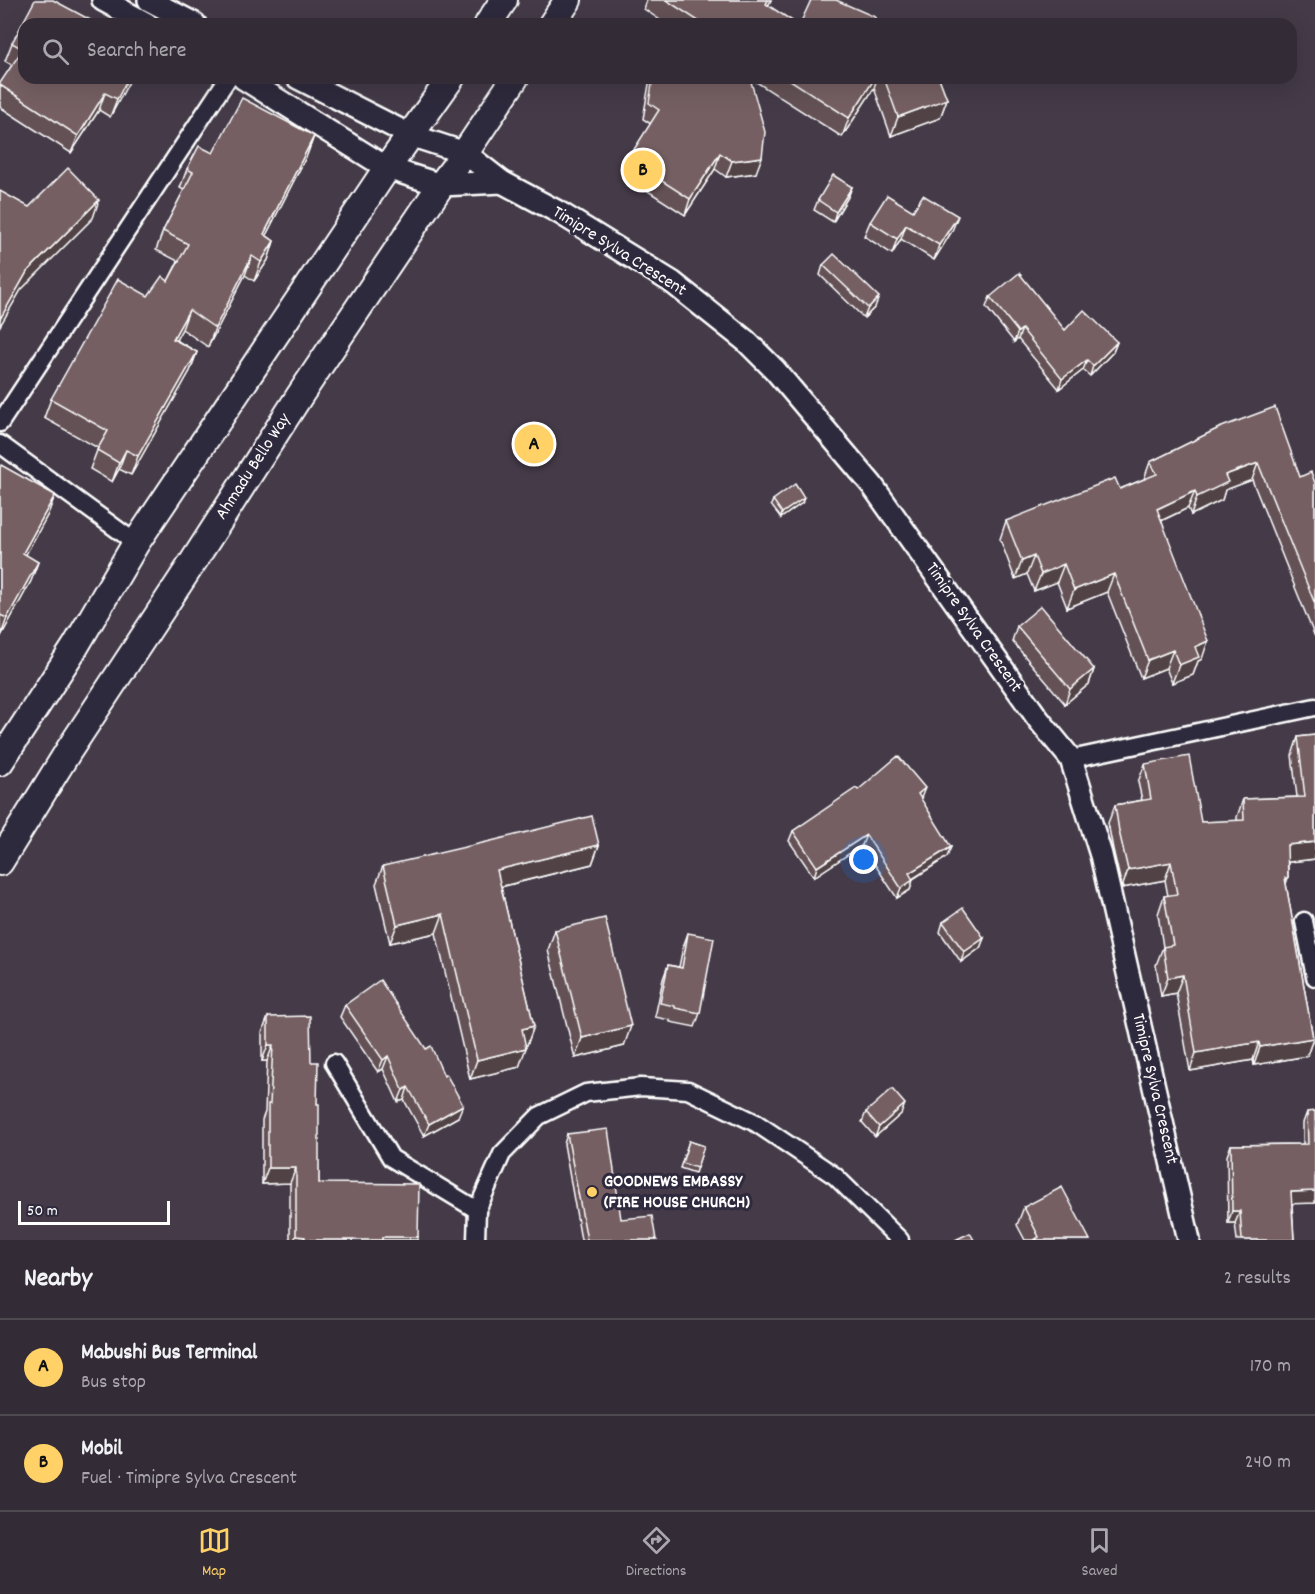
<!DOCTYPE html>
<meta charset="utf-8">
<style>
body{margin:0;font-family:Dekko,sans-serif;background:#3b343e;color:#f1f3f6}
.scale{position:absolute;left:18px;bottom:15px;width:152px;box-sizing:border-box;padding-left:6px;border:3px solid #fff;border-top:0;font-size:16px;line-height:21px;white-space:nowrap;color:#fff;-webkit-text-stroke:4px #2f2a3d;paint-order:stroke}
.you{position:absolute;left:864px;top:860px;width:21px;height:21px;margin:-15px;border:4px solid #fff;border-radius:50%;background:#1a73e8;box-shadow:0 0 0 9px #1a73e833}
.badge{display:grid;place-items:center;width:39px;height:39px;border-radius:50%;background:#ffd166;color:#111;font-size:20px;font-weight:700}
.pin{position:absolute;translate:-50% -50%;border:3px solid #fff;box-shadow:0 2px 6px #0006}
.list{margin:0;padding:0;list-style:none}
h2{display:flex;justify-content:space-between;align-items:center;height:78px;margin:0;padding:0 24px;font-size:26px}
h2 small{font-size:20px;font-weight:400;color:#a9a7ad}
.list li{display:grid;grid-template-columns:39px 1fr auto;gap:18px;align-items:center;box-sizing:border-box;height:96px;padding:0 24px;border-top:2px solid #4e4851}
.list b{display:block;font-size:22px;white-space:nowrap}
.list p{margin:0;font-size:20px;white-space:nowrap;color:#a9a7ad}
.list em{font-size:20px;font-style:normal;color:#a9a7ad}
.icon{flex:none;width:33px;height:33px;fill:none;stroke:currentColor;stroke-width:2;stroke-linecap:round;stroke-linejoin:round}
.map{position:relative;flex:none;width:1315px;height:1240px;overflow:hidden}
.search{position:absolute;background:#332c36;box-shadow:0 6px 24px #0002;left:18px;right:18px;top:18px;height:66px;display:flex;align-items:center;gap:15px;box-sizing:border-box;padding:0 21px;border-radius:18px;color:#a9a7ad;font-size:22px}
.sheet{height:270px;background:#332c36}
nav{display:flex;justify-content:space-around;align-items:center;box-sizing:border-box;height:84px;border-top:2px solid #4e4851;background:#332c36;font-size:16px;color:#a9a7ad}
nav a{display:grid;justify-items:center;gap:3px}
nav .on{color:#ffd166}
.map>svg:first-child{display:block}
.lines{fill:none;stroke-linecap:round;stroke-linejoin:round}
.minor-casing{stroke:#fff;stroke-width:21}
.tertiary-casing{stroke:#fff;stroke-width:26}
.primary-casing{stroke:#fff;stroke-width:30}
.minor{stroke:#2f2a3d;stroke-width:16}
.tertiary{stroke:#2f2a3d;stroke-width:21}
.primary{stroke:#2f2a3d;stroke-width:26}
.wall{fill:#645154;stroke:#fff;stroke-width:1.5}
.shaded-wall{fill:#514245;stroke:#fff;stroke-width:1.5}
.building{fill:#745e62;stroke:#fff;stroke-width:1.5}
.poi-dot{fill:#ffd166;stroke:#2f2a3d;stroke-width:2}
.labels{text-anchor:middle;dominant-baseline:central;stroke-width:6;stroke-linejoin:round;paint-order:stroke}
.street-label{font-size:18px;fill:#fff;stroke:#2f2a3d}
.poi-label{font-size:18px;font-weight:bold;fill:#fff;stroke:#2f2a3d;text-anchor:start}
</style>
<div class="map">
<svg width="1315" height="1240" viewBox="0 0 1315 1240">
<rect width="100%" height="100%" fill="#443a48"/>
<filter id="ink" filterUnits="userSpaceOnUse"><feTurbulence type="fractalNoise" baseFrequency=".0167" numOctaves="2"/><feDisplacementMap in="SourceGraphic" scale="12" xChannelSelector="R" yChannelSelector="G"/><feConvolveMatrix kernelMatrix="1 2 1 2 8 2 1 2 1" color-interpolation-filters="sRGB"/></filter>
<g filter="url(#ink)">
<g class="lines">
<g class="minor-casing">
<g id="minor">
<polyline points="0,423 228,78"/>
<polyline points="0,444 136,543"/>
<polyline points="1071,759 1315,707"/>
<polyline points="1304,921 1315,977"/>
<polyline points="334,1063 391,1158 477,1210"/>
<polyline points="476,1240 477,1210 502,1154 539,1116 586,1093 641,1087 688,1090 756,1123 835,1176 900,1240"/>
</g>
</g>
<g class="tertiary-casing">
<g id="tertiary">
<polyline points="103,0 147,24"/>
<polyline points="149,0 195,24"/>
<polyline points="243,78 387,168 441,185 502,182"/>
<polyline points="298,78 410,135 465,153 502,182 560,213 672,282 746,341 775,370 872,485 1039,720 1071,759 1101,855 1189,1240"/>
</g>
</g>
<g class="primary-casing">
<g id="primary">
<polyline points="488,24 504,0"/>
<polyline points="552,24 568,0"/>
<polyline points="0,762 75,647 136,543 387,168 451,78"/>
<polyline points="0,862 69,750 193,562 300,395 441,185 465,153 515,78"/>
</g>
</g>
<use href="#minor" class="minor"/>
<use href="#tertiary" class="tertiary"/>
<use href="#primary" class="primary"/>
</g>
<g class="wall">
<polygon points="647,0 771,0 768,6 797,24 666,24 644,9"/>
<polygon points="12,43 131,78 110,117 99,110 71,153 0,107 0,85 12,65 5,61"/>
<polygon points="650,78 750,78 756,173 726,177 715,169 685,215 623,175 628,159 651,124 643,119"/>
<polygon points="750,78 939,78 947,99 940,118 891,136 874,88 842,137"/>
<polygon points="314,136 307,155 266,235 274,241 268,260 254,281 245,275 208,347 182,329 176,340 197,352 190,371 131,475 119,469 112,482 90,469 98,448 44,418 51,399 148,296 168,281 178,261 156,250 163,231 184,190 180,188 187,169 213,153"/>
<polygon points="852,187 848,197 833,222 814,210 818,200"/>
<polygon points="913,211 952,231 934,260 901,239 892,254 864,236 870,222"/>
<polygon points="823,265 875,307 864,318 820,275"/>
<polygon points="990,297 1065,330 1117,342 1113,352 1090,376 1083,370 1059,389 1018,339 1014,342 986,307"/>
<polygon points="1219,428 1300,477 1315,483 1315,637 1252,480 1225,490 1222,500 1191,515 1188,508 1161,521 1202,659 1198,661 1193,675 1172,683 1166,668 1141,678 1107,592 1067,608 1057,582 1034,591 1027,574 1015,579 1000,539 1006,521 1120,489 1144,479 1150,462"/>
<polygon points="0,468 55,495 48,514 25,555 38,562 31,581 0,638"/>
<polygon points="773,500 802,503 781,518 771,505"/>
<polygon points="1017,626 1094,669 1089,684 1065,704 1012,641"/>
<polygon points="1315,735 1315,859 1288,862 1288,878 1286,884 1313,1038 1307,1056 1254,1065 1253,1060 1190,1071 1176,993 1161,996 1156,965 1163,947 1158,914 1164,896 1168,896 1165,880 1122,888 1113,849 1108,823 1115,805 1142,800 1138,782 1145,764 1201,822 1237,821 1237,817 1243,799 1297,797 1292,755 1298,737"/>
<polygon points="858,790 921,798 920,799 947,857 913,879 910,890 897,898 862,845 814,877 789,841 793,831"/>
<polygon points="599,845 592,864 501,887 534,1026 527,1045 525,1046 519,1067 470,1079 436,933 390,943 376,884 383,866"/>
<polygon points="943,922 984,938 980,948 961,962 940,932"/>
<polygon points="555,930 624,1046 575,1058 548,950"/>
<polygon points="688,933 700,1013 695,1027 670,1022 670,1020 655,1017 663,979 668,965 679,967 683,947"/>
<polygon points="345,1005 458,1117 424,1136 404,1100 398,1102 383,1069 378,1072 340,1017"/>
<polygon points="268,1017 311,1062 317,1104 319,1183 418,1237 417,1240 290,1240 290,1183 262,1184 262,1120 265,1112 267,1061 262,1061 262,1033"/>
<polygon points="866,1112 901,1114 875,1137 862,1122"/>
<polygon points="1307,1112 1315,1203 1292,1203 1294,1240 1237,1240 1235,1223 1228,1223 1227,1156 1231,1145 1303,1144 1303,1123"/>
<polygon points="567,1134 621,1219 656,1240 581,1240 564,1144"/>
<polygon points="689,1141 704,1146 695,1173 680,1168"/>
<polygon points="1024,1207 1090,1240 1025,1240 1017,1225"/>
</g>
<g class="shaded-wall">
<polygon points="768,0 771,0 759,23 766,4"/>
<polygon points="128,78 131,78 110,117 117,99"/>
<polygon points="875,78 877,78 874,88 842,137 849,118"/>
<polygon points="105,93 99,110 71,153 78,136"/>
<polygon points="947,99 940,118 891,136 898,117"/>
<polygon points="314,136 307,155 257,253 264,234"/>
<polygon points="720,153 715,169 685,215 690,199"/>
<polygon points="762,157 756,173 726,177 732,161"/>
<polygon points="852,187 848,197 833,222 836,212"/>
<polygon points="99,200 93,218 21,290 0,326 0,319 27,272"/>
<polygon points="958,216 952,231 934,260 939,245"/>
<polygon points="906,225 901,239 892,254 897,239"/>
<polygon points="274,241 268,260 254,281 261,262"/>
<polygon points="252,256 245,275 208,347 215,328"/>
<polygon points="879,297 875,307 864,318 868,308"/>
<polygon points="189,310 182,329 166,358 173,339"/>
<polygon points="1022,329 1018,339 1014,342 1018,332"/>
<polygon points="1117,342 1113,352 1090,376 1093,366"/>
<polygon points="197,352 190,371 131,475 138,456"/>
<polygon points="1087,360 1083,370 1059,389 1062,379"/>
<polygon points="126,450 119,469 112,482 119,463"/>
<polygon points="1258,463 1252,480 1225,490 1222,500 1191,515 1197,497 1225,475"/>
<polygon points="1195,491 1188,508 1150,526 1157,509"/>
<polygon points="55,495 48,514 16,573 23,553"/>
<polygon points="804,498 802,503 781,518 782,513"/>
<polygon points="1034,556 1027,574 1015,579 1022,561"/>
<polygon points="38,562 31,581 0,638 7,618"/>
<polygon points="1064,564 1057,582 1034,591 1041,574"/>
<polygon points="1114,574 1107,592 1067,608 1074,590"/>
<polygon points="1208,641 1202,659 1198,661 1193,675 1172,683 1179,665 1195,647"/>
<polygon points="1173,650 1166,668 1141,678 1148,660"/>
<polygon points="1094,669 1089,684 1065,704 1070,689"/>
<polygon points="925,788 921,798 914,804 918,794"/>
<polygon points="866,835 862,845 814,877 817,867"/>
<polygon points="1315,842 1315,859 1281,863 1287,845"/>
<polygon points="599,845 592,864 491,889 497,870"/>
<polygon points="951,847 947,857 906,883 909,873"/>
<polygon points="1171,862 1165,880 1122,888 1128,870"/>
<polygon points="913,880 910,890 897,898 901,888"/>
<polygon points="443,914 436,933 390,943 397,925"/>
<polygon points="984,938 980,948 961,962 964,952"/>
<polygon points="1183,975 1176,993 1161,996 1168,978"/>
<polygon points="534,1026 527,1045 515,1048 522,1029"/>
<polygon points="631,1026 624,1046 575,1058 582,1038"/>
<polygon points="1313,1038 1307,1056 1254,1065 1260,1047"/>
<polygon points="1259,1042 1253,1060 1190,1071 1196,1053"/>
<polygon points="268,1045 273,1045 267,1061 262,1061"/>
<polygon points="526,1048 519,1067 470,1079 477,1060"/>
<polygon points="388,1056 383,1069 378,1072 383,1060"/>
<polygon points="408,1087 404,1100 398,1102 403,1090"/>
<polygon points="905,1104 901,1114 875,1137 879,1127"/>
<polygon points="463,1105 458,1117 424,1136 429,1124"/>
<polygon points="268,1168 296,1168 290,1183 262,1184"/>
<polygon points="1315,1191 1315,1203 1286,1204 1291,1192"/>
<polygon points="1232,1211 1240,1211 1235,1223 1228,1223"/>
<polygon points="296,1236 305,1237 304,1240 294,1240"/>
<polygon points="382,1237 418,1237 417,1240 381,1240"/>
</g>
<g class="building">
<polygon points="35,0 53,0 98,24 24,24 24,78 128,78 117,99 105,93 78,136 0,85 0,83 23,49 12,43"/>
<polygon points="666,0 768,0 766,4 797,24 703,24"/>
<polygon points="811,0 836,0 875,17 877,24 800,24"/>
<polygon points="653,78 750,78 765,132 762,157 732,161 720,153 690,199 628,159 659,110 649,103"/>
<polygon points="787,78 875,78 849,118"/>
<polygon points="884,78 939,78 947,99 898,117"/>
<polygon points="242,98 314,136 264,234 274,241 261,262 252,256 215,328 189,310 173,339 197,352 138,456 126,450 119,463 97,450 108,431 51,399 118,279 148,296 162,276 168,281 188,244 163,231 193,172 187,169 199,146 213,153"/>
<polygon points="68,168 99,200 27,272 0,319 0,191 29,207"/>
<polygon points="833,175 852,187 836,212 818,200"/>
<polygon points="887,195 913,211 923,195 958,216 939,245 906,225 897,239 870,222"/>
<polygon points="834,254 879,297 868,308 823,265"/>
<polygon points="1019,273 1065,330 1084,310 1117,342 1093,366 1087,360 1062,379 1022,329 1018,332 990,297"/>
<polygon points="1275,407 1300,477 1311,472 1315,483 1315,604 1258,463 1225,475 1228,482 1197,497 1195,491 1157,509 1208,641 1195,647 1199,657 1179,665 1173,650 1148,660 1114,574 1074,590 1064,564 1041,574 1034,556 1022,561 1006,521 1115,478 1120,489 1157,474 1150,462 1219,428"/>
<polygon points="1,465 55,495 23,553 38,562 7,618 0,615 0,468"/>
<polygon points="795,484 804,498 782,513 773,500"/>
<polygon points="1041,606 1094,669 1070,689 1017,626"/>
<polygon points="1315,735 1315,842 1287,845 1288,878 1285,878 1313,1038 1260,1047 1259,1042 1196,1053 1183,975 1168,978 1163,947 1173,945 1164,896 1177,894 1171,862 1128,870 1119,831 1115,805 1151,799 1145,764 1189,756 1201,822 1244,820 1243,799 1305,797 1298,737"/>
<polygon points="898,756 925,788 918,794 951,847 909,873 913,880 901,888 866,835 817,867 793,831 856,788 858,790"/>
<polygon points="592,816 599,845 497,870 534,1026 522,1029 526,1048 477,1060 443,914 397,925 383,866 491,841"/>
<polygon points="963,908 984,938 964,952 943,922"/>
<polygon points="605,918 631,1026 582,1038 555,930"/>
<polygon points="688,933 714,938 700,1013 675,1008 675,1006 660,1003 668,965 682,968"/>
<polygon points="380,980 426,1049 431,1046 444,1076 446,1074 463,1105 429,1124 408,1087 403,1090 388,1056 383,1060 345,1005"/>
<polygon points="310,1016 311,1062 318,1062 317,1104 319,1104 319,1183 419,1184 418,1237 382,1237 382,1240 305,1240 305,1237 296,1236 296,1168 268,1168 268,1104 270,1104 273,1045 268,1045 268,1017"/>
<polygon points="892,1089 905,1104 879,1127 866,1112"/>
<polygon points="1315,1111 1315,1191 1291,1192 1294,1240 1242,1240 1240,1211 1232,1211 1231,1145 1308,1144 1307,1112"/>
<polygon points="608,1129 621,1219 652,1216 656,1240 587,1240 567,1134"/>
<polygon points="689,1141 704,1146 697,1168 682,1163"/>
<polygon points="1062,1187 1090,1240 1034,1240 1039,1237 1024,1207"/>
<polygon points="970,1233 974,1240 955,1240"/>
</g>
</g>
<circle class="poi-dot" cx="592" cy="1192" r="6"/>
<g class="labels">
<g class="street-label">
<text transform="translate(619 252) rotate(32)">Timipre Sylva Crescent</text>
<text transform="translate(254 467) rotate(-57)">Ahmadu Bello Way</text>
<text transform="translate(973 628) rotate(55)">Timipre Sylva Crescent</text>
<text transform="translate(1154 1089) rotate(77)">Timipre Sylva Crescent</text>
</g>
<g class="poi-label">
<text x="604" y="1182">GOODNEWS EMBASSY<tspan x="604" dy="21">(FIRE HOUSE CHURCH)</tspan></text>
</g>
</g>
</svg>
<div class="scale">50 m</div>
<div class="you"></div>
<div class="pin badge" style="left:534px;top:444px">A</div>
<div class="pin badge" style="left:643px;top:170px">B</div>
<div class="search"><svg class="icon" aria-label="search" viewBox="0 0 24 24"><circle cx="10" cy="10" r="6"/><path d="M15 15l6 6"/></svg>Search here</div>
</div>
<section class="sheet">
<h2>Nearby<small>2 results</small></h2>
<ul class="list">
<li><span class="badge">A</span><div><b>Mabushi Bus Terminal</b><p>Bus stop</p></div><em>170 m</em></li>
<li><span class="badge">B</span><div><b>Mobil</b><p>Fuel · Timipre Sylva Crescent</p></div><em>240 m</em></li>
</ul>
</section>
<nav>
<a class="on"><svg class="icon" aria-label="map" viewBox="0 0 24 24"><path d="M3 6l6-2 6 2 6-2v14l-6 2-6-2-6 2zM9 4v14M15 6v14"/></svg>Map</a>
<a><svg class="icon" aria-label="directions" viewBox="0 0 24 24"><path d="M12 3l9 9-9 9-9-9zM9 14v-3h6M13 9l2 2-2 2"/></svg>Directions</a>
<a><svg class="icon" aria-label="saved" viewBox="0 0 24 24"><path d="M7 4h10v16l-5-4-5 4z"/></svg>Saved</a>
</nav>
